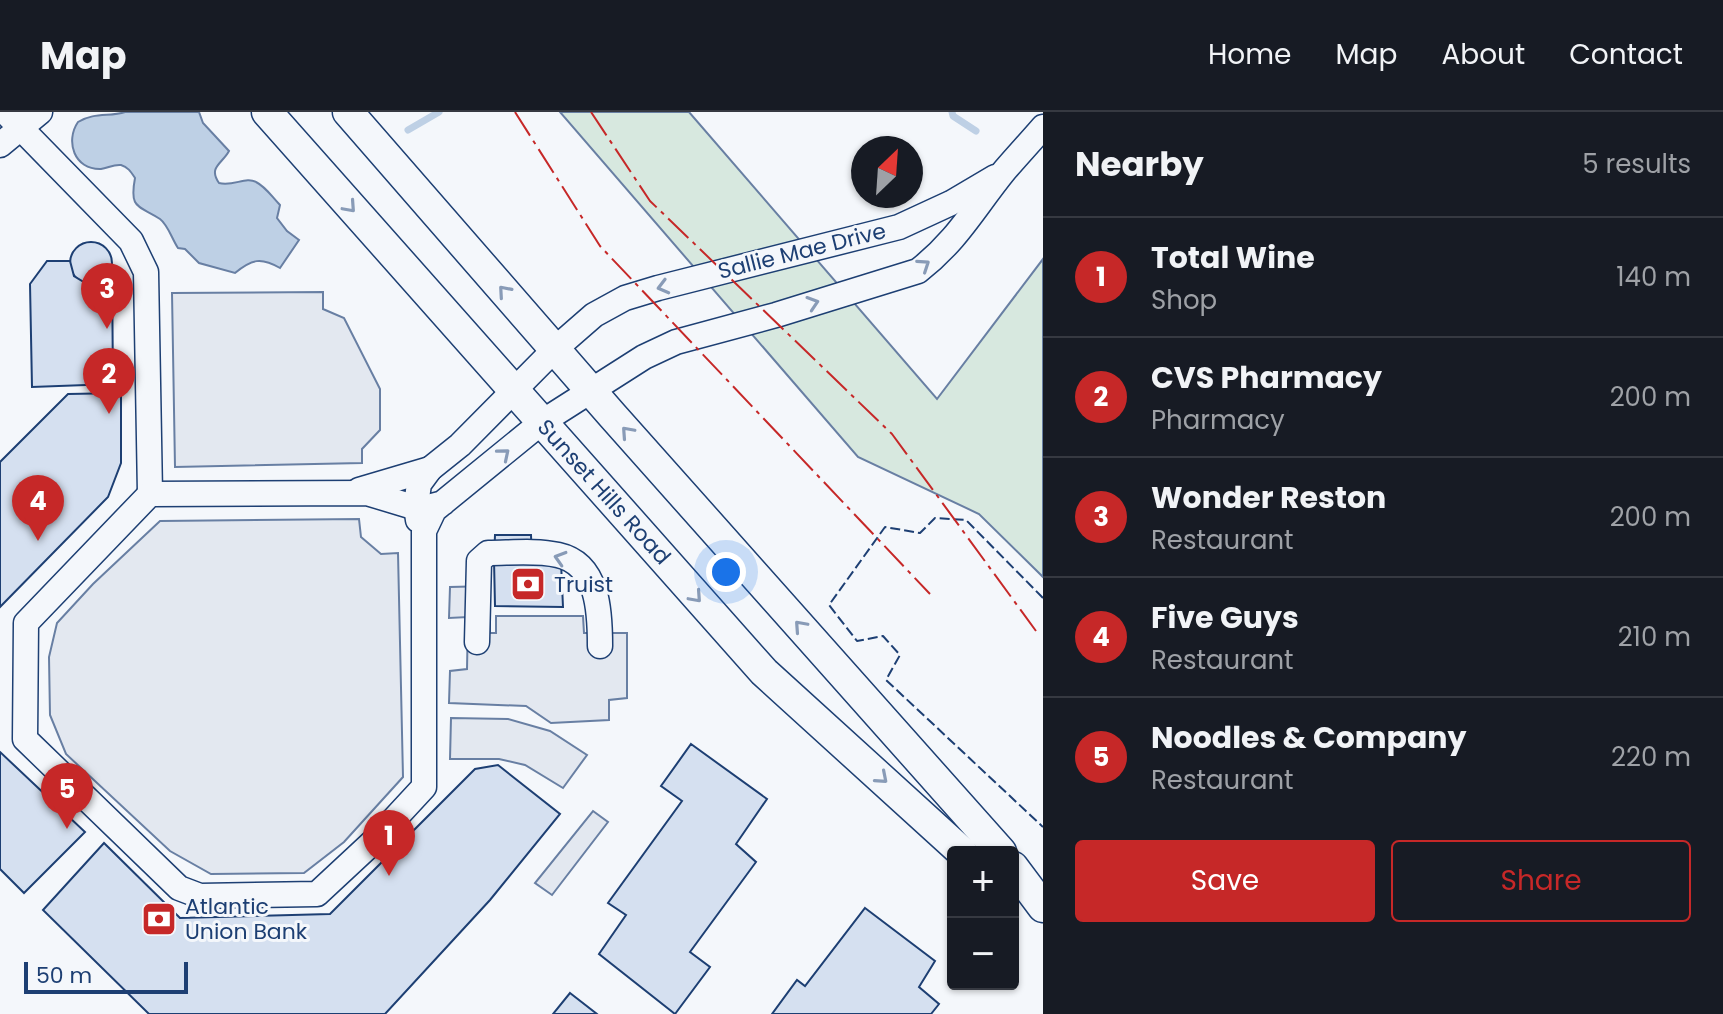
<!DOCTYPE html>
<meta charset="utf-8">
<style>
body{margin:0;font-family:Poppins,sans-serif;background:#242831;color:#f1f3f6}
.controls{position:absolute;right:24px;bottom:24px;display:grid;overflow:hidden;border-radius:8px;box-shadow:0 2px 6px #0004}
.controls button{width:72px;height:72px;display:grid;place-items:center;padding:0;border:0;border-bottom:2px solid #363941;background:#171b24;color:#f1f3f6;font:40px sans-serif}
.compass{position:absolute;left:851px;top:24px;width:72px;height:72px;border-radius:50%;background:#171b24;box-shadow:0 2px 6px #0004;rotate:25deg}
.scale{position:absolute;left:24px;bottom:20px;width:164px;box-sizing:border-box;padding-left:8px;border:4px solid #1d3f73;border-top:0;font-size:22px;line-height:28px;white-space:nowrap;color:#1d3f73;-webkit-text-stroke:6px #f4f7fb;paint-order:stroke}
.you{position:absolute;left:726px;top:460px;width:28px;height:28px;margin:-20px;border:6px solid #fff;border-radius:50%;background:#1a73e8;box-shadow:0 0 0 12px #1a73e833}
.badge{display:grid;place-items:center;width:52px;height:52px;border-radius:50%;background:#c62828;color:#fff;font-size:26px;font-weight:700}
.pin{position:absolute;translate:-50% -66px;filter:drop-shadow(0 2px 4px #0008)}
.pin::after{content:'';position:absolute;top:42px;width:28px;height:24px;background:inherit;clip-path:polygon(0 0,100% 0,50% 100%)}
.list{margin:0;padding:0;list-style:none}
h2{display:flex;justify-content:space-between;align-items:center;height:104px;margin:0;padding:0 32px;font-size:34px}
h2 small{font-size:26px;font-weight:400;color:#9ea1a6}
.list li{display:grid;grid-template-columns:52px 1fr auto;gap:24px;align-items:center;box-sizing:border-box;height:120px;padding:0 32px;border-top:2px solid #363941}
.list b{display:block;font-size:30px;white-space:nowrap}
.list p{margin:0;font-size:26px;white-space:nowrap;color:#9ea1a6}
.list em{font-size:26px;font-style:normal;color:#9ea1a6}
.actions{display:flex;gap:16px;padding:24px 32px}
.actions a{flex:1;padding:18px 0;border:2px solid #c62828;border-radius:8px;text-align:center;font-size:28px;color:#c62828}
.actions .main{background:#c62828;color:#fff}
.map{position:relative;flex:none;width:1043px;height:902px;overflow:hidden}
header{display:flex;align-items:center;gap:48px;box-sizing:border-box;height:112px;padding:0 40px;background:#171b24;border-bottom:2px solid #363941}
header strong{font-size:38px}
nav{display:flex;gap:44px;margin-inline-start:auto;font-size:28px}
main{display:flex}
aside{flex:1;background:#171b24}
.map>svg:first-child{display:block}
.green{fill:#d7e8df;stroke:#687fa3;stroke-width:2}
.parking{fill:#e3e8f0;stroke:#687fa3;stroke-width:2}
.water{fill:#bed0e5;stroke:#687fa3;stroke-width:2}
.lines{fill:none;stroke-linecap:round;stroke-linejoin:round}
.stream{stroke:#bed0e5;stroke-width:7}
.building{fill:#d5e0f0;stroke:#1d3f73;stroke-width:2}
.minor-casing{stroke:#1d3f73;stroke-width:27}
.major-casing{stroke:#1d3f73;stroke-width:33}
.minor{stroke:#f4f7fb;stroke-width:24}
.major{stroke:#f4f7fb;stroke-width:30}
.fence{stroke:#1d3f73;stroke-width:2;stroke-dasharray:10 4;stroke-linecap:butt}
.power{stroke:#c62828;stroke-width:2;stroke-dasharray:28 6 4 6;stroke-linecap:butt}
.oneway{stroke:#889bb7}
.labels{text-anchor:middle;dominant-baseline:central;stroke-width:6;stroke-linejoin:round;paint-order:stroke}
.street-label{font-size:22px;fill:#1d3f73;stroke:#f4f7fb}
.poi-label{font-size:22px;fill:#1d3f73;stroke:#f4f7fb;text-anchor:start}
</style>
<header>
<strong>Map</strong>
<nav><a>Home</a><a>Map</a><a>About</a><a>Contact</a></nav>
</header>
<main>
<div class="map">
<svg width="1043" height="902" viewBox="0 0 1043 902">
<rect width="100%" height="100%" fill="#f4f7fb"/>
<polygon class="green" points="560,0 689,0 937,287 1043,147 1043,465 979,402 858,345"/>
<g class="parking">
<polygon points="323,180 323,197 344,206 380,277 380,318 362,337 362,351 175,355 172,181"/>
<polygon points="359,407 361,425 381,442 398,441 403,665 344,730 304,761 211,762 170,739 66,642 50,603 49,545 57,511 93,472 160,409"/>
<polygon points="490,474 490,521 496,521 496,504 583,504 584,521 627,521 627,586 609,588 609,608 551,611 526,594 449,591 450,559 467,557 468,505 449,506 450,475"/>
<polygon points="451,606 508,607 550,619 587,643 563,676 525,653 499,647 450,647"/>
<polygon points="593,699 608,710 552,783 535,771"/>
</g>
<path class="water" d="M125,0H199L203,11L229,39C222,52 208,55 219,71C233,75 246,64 256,70C266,75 272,85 280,93L277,106L287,119L299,128L280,156C261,145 252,147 235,161L199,151L185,137L178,136C172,127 168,113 160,107C139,93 129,98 135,66C131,60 128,55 121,53C114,52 108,56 101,57C74,58 65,29 78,10C94,0 110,5 125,0Z"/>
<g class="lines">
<g class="stream">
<polyline points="952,0 953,4 976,19"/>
<polyline points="408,18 439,0"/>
</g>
</g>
<g class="building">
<circle cx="91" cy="151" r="21"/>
<polygon points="47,149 70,149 74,164 87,172 104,168 112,157 113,272 32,275 30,172"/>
<polygon points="121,281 121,351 108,385 0,495 0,350 68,282"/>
<polygon points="495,423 531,423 532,450 494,448"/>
<polygon points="494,448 561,450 563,495 495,494"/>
<polygon points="691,632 767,687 736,732 756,750 690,840 710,855 675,902 599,842 626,803 608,791 682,689 661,674"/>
<polygon points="0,640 85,720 24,781 0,757"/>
<polygon points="498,653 560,702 490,788 385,902 149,902 43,798 104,731 180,806 330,802 475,657"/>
<polygon points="865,796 935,849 919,875 939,892 931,902 772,902 797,868 805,874"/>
<polygon points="570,881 597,902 553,902"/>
</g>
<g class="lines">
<g class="minor-casing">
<g id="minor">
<polyline points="5,0 131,129 146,160 150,382"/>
<polyline points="0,33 40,0"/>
<polyline points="359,378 430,357"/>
<path d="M443,391L420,397L367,381L150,382L26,511L25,627L179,776L200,784L317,782L374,729L424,675V419L434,398L542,310L644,245L676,230L776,203L918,159C958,128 974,96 1005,58C1017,44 1030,30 1043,15"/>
<polyline points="418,408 416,393 419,372 430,357 460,333 555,237 594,203 625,186 658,176 899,115 951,91 995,65"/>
<path d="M477,530L479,449L488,441C510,441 536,438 558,443C599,452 600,501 600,534"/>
</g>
</g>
<g class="major-casing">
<g id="major">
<polyline points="267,0 764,560 962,740"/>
<polyline points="348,0 612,303 1001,740"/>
<polyline points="1013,755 1043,795"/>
</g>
</g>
<use href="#minor" class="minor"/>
<use href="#major" class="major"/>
<polyline class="fence" points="1043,486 966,408 935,406 920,421 885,415 829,493 857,529 883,524 900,543 886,568 1043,715"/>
<g class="power">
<polyline points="515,0 600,134 930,482"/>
<polyline points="591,0 650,89 892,322 1036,519"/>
</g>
</g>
<defs><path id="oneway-chevron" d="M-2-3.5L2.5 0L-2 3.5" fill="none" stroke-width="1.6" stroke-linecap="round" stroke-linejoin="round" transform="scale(2)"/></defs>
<g class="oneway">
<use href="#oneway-chevron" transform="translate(350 95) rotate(48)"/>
<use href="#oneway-chevron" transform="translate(924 153) rotate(-34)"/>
<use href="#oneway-chevron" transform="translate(663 175) rotate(165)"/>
<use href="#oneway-chevron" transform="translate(504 179) rotate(-131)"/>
<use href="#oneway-chevron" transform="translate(813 191) rotate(-18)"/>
<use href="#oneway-chevron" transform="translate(627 320) rotate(-132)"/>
<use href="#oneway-chevron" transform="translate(504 342) rotate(-40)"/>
<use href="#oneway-chevron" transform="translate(560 446) rotate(-163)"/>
<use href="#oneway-chevron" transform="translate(696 485) rotate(48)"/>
<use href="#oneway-chevron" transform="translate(800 514) rotate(-132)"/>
<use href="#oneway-chevron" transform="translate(882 666) rotate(41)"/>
</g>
<defs>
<g id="bank-square" transform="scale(1.8)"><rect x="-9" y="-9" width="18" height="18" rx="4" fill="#c62828" stroke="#f4f7fb"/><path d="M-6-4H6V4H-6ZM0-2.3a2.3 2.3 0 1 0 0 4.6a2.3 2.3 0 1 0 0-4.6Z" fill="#fff"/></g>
</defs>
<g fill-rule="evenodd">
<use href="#bank-square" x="528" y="472"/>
<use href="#bank-square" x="159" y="807"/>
</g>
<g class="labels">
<g class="street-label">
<text transform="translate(802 139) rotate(-14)">Sallie Mae Drive</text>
<text transform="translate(604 380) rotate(48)">Sunset Hills Road</text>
</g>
<g class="poi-label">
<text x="554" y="472">Truist</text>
<text x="185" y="794">Atlantic<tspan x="185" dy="25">Union Bank</tspan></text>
</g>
</g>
</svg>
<div class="controls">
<button>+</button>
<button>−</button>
</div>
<svg class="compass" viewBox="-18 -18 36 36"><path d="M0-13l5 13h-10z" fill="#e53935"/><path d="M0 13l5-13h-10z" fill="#9ea1a6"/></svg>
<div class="scale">50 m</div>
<div class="you"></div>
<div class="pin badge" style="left:389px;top:764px">1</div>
<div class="pin badge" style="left:109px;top:302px">2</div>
<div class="pin badge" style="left:107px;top:217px">3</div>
<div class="pin badge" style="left:38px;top:429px">4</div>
<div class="pin badge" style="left:67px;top:717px">5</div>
</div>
<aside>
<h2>Nearby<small>5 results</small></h2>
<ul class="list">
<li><span class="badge">1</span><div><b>Total Wine</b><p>Shop</p></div><em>140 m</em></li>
<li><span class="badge">2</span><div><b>CVS Pharmacy</b><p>Pharmacy</p></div><em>200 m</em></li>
<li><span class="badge">3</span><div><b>Wonder Reston</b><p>Restaurant</p></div><em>200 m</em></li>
<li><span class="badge">4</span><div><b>Five Guys</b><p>Restaurant</p></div><em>210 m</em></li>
<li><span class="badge">5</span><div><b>Noodles &amp; Company</b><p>Restaurant</p></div><em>220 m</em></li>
</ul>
<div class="actions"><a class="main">Save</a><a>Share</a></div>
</aside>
</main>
